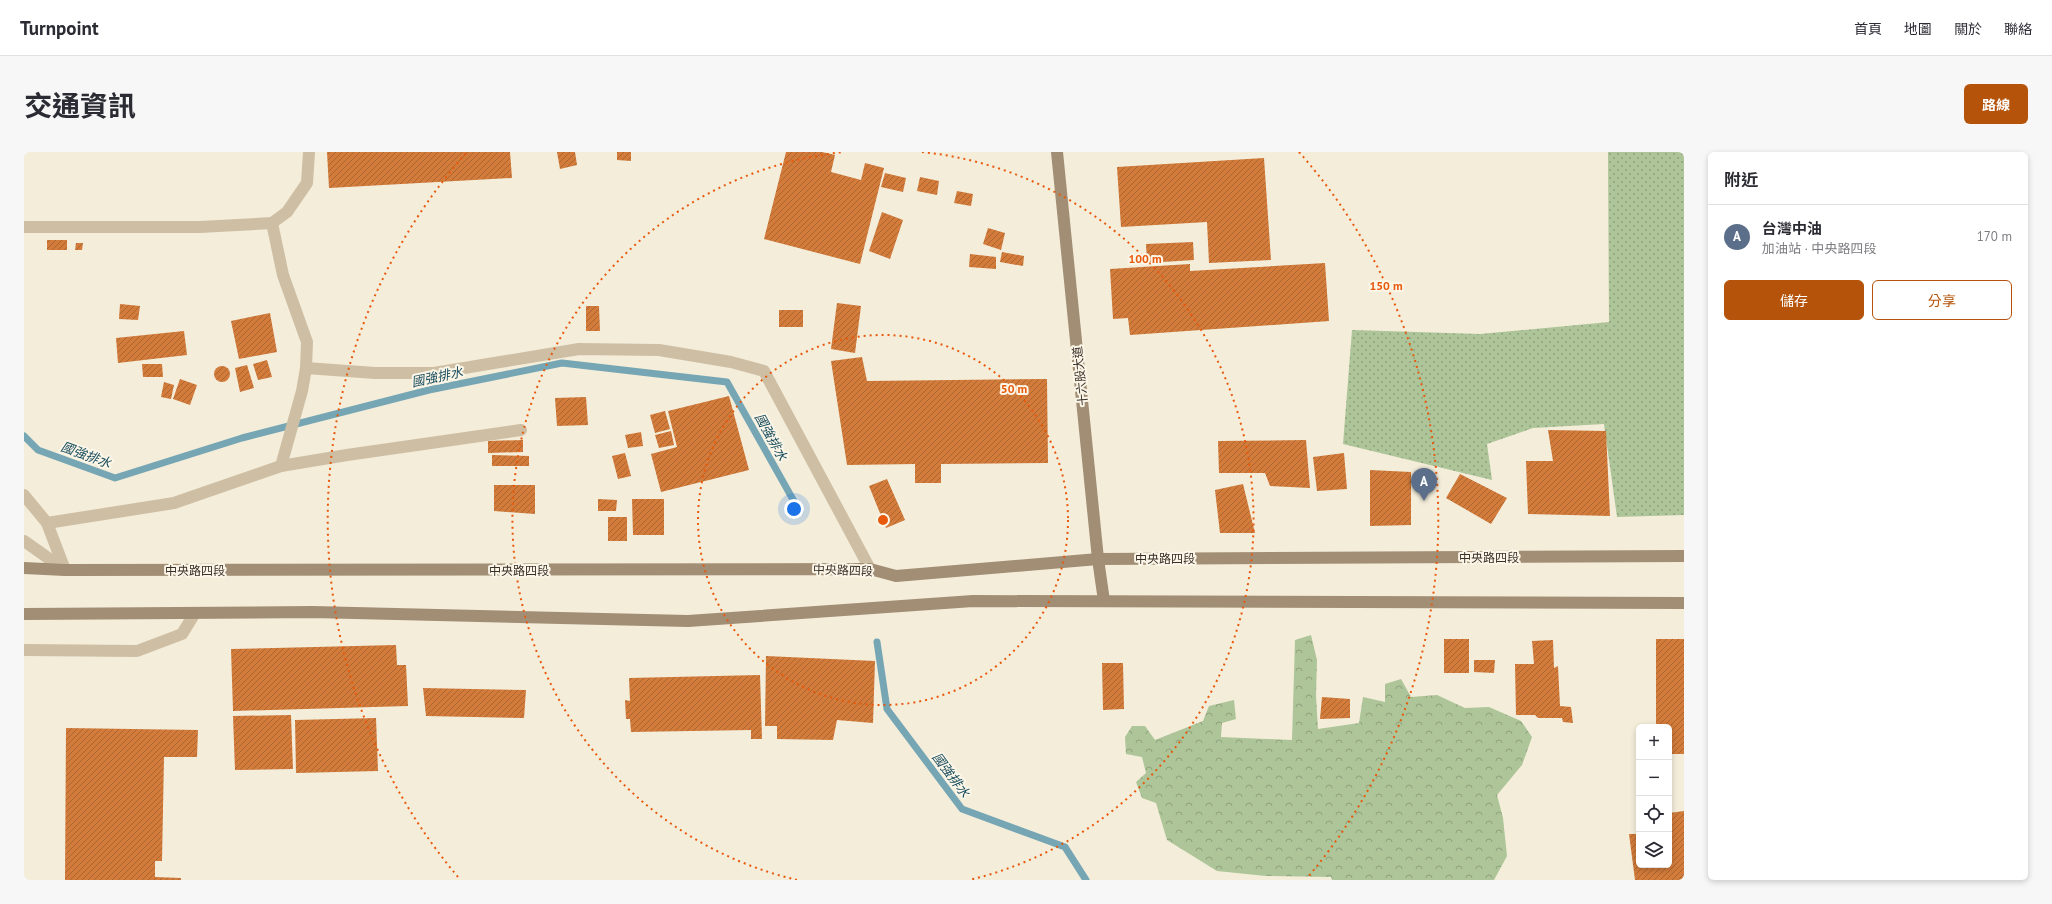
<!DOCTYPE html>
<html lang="zh-TW">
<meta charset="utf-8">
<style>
body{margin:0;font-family:"PT Sans","Noto Sans TC",sans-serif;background:#f7f7f7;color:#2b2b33}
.controls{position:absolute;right:12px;bottom:12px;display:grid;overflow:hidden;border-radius:6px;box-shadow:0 2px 6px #0003}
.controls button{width:36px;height:36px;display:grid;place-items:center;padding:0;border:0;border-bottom:1px solid #e1e1e2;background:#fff;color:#2b2b33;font:20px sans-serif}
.you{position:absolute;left:770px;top:357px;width:14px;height:14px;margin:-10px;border:3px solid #fff;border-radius:50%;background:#1a73e8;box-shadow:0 0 0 6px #1a73e833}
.badge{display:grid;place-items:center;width:26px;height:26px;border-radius:50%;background:#b45309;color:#fff;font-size:13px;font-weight:700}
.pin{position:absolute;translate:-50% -33px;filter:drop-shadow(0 1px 2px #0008)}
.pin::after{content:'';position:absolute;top:21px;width:14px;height:12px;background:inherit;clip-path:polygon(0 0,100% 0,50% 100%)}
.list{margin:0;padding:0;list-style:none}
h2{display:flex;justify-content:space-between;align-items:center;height:52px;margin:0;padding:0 16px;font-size:17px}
h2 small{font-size:13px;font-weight:400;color:#7c7c81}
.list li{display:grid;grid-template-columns:26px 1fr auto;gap:12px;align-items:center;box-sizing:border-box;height:64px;padding:0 16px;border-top:1px solid #e1e1e2}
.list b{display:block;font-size:15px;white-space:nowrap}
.list p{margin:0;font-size:13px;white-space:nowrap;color:#7c7c81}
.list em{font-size:13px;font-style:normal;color:#7c7c81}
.actions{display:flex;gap:8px;padding:12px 16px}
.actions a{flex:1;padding:9px 0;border:1px solid #b45309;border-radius:6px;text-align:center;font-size:14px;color:#b45309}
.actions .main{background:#b45309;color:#fff}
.icon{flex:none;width:22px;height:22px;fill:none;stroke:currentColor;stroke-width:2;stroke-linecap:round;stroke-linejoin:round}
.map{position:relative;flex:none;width:1660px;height:728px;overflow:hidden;border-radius:6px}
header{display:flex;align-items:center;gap:24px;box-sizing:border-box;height:56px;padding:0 20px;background:#fff;border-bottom:1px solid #e1e1e2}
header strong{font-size:19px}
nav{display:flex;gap:22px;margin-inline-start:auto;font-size:14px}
.intro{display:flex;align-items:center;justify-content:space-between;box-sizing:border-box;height:96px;padding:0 24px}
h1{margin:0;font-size:28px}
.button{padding:10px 18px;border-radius:6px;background:#b45309;color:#fff;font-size:14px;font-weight:700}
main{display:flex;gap:24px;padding:0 24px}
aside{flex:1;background:#fff;border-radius:6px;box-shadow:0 2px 6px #0003}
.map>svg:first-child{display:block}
.grass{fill:url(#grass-dots)}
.forest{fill:url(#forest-crowns)}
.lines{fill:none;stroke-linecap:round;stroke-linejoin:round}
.stream{stroke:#76a6b4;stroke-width:7}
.building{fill:url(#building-hatch)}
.lane{stroke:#cebfa4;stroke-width:12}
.street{stroke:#cebfa4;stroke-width:12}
.secondary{stroke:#a18e75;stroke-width:12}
.ring{fill:none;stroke:#e8590c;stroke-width:2;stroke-dasharray:2 4}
.labels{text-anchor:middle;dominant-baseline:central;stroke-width:4;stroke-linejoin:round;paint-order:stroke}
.street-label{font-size:12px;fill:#382f27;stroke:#fbf6e7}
.water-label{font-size:13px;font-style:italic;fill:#184c5e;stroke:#fbf6e7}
.centre{fill:#e8590c;stroke:#fbf6e7;stroke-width:2}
.ring-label{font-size:12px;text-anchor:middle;font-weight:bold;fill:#e8590c;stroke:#fbf6e7;stroke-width:4;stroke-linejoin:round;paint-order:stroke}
</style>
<header>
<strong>Turnpoint</strong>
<nav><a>首頁</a><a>地圖</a><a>關於</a><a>聯絡</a></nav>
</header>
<div class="intro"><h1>交通資訊</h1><a class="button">路線</a></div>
<main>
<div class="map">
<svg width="1660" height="728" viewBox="0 0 1660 728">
<defs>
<pattern id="grass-dots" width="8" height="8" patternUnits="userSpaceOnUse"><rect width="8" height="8" fill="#adc598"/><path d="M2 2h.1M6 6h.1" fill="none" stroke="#8ea07c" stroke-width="1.8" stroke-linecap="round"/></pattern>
<pattern id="forest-crowns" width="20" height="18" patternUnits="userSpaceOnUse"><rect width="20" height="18" fill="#adc598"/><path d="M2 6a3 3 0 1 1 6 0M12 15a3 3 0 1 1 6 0" fill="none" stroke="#8ea07c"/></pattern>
<pattern id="building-hatch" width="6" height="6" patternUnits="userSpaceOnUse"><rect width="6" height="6" fill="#d27b3a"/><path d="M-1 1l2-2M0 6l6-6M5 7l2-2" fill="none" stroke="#ab6531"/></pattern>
</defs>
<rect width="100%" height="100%" fill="#f4edda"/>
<polygon class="grass" points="1584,0 1660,0 1660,363 1593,365 1580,272 1509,276 1463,292 1468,328 1319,292 1328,178 1456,182 1585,170"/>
<polygon class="forest" points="1287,483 1293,508 1292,544 1294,577 1335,571 1339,545 1361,550 1361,532 1377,527 1387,545 1413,543 1441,556 1465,555 1497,569 1508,585 1498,613 1473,643 1479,666 1483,704 1470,728 1308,728 1307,725 1242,724 1193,719 1143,688 1132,651 1118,646 1112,630 1122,621 1118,605 1102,602 1101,585 1108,574 1121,574 1131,588 1179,569 1185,554 1210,548 1212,567 1198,571 1197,585 1268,588 1271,488"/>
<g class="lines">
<g class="stream">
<polyline points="0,284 14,298 91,326 218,286 405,238 538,211 703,230 776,360"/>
<polyline points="853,490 863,557 938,657 1041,695 1062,728"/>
</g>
</g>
<g class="building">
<polygon points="303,0 486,0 488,26 305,36"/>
<polygon points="533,0 551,0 553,13 536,17"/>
<polygon points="593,0 607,0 607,9 593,8"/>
<polygon points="762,0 798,0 811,3 807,20 837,28 841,11 860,16 836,112 740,87"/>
<polygon points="1240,6 1247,108 1185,111 1183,70 1097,75 1093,15"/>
<polygon points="861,21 882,26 879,40 857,35"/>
<polygon points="896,25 915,29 913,43 893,39"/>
<polygon points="933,39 949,42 947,54 930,51"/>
<polygon points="858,60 879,68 866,107 845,99"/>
<polygon points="964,76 981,81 977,98 959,92"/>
<rect x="23" y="88" width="20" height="10"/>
<polygon points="1169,90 1170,108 1123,111 1122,92"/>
<polygon points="52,91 59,91 58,98 51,98"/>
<polygon points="978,100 1000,104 999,114 976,110"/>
<polygon points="946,102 972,105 972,117 945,115"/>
<polygon points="1301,111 1305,169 1106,183 1104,166 1089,167 1086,117 1166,112 1166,119"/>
<polygon points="813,151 837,154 831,201 807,197"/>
<polygon points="96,152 116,154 114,168 95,167"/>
<polygon points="562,154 575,154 576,179 562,179"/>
<rect x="755" y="158" width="24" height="17"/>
<polygon points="246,161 253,200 215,207 207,169"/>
<polygon points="160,179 163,203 94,211 92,186"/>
<polygon points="838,205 843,229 1023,227 1024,311 917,312 917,331 891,331 891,312 823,313 807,209"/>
<polygon points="243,208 248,225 234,228 229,212"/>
<polygon points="118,212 138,212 139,225 119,225"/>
<polygon points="223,213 230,236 216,240 211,216"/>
<circle cx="198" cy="222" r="8"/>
<polygon points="156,227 173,233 166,253 149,247"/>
<polygon points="140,230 150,233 147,247 137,245"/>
<polygon points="705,244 725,318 637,340 627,302 653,295 644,259"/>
<polygon points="562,245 564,273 533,274 531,246"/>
<polygon points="641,259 646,277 631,281 626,263"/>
<polygon points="1524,278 1582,279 1586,364 1504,362 1502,309 1529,309"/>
<polygon points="647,279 650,293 635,296 631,283"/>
<polygon points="617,280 619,294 604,296 601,283"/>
<polygon points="499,288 499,300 464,301 464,289"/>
<polygon points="1282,288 1286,336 1246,334 1241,321 1195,321 1194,289"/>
<polygon points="601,301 607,324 594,327 588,304"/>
<polygon points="1320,301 1323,337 1293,339 1289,305"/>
<polygon points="468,303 505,304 505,314 468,314"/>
<polygon points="1346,318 1387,320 1387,373 1346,374"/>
<polygon points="1436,322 1483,346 1467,372 1422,346"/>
<polygon points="863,327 881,368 862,376 845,334"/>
<polygon points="1219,332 1231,381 1196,381 1191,338"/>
<polygon points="470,333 511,333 511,362 470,359"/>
<polygon points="574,347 593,348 592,359 574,359"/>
<polygon points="608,347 640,347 640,383 609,383"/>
<rect x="584" y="365" width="19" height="24"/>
<rect x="1420" y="487" width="25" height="34"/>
<polygon points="1632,487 1660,487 1660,602 1645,602 1645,575 1632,575"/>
<polygon points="1529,488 1530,516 1534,514 1536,554 1547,555 1549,571 1539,570 1538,566 1514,566 1511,563 1492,563 1491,512 1510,512 1508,489"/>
<polygon points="372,493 373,513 382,513 384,554 209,559 207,497"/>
<polygon points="742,504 851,509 849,571 813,568 809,588 753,587 753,574 741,574"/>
<polygon points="1450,508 1471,508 1470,521 1450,520"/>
<polygon points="1078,511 1099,511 1100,557 1079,558"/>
<polygon points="736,523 738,587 727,587 727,578 607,580 606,567 602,567 601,548 606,549 605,526"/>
<polygon points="399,536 502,538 500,566 402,564"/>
<polygon points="1298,545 1326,547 1326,566 1296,567"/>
<polygon points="267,563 269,617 211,618 209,564"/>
<polygon points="352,566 354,619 272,621 271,568"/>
<polygon points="42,576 174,578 173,605 140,605 138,709 131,709 131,725 157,726 157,728 41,728"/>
<polygon points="1660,659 1660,728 1611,728 1605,682 1615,682 1615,713 1645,713 1645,682 1647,682 1645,661"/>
</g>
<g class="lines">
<g class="lane">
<polyline points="282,216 351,221 410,221 555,197 635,198 707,210 740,219 846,417"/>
<polyline points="0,389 41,418"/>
<polyline points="0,498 113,499 158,482 171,461"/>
</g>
<g class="street">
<polyline points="248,71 259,123 283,190 282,216 278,239 257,314"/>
<polyline points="0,75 176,75 248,71 263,60 283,31 285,0"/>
<polyline points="0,343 23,371 41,418"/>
<polyline points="23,371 150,351 257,314 323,303 497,278"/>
</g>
<g class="secondary">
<polyline points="1033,0 1074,407 1080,449"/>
<polyline points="0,416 41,418 846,417 872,424 1074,407 1660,404"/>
<polyline points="0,462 289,460 664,469 949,449 1660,451"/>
</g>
</g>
<g class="ring">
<circle cx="859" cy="368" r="185"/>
<path d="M773 728A370 370 0 0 1 820 0M898 0A370 370 0 0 1 945 728"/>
<path d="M434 725A555 555 0 0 1 443 0M1275 0A555 555 0 0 1 1284 725"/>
</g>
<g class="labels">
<g class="street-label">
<text transform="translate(1056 224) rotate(-96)">十六股大道</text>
<text x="1465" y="405">中央路四段</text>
<text x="1141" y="406">中央路四段</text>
<text x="171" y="418">中央路四段</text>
<text x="495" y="418">中央路四段</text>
<text transform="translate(819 418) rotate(2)">中央路四段</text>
</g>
<g class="water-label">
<text transform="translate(413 225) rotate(-12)">國強排水</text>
<text transform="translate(747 285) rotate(61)">國強排水</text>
<text transform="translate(62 303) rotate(20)">國強排水</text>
<text transform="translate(927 623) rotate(53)">國強排水</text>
</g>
</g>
<circle cx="859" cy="368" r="6" class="centre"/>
<g class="ring-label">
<text x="1121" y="111">100 m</text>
<text x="1362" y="138">150 m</text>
<text x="990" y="241">50 m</text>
</g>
</svg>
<div class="controls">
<button>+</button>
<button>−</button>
<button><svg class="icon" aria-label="locate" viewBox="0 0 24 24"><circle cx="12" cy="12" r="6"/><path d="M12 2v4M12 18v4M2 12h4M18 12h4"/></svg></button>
<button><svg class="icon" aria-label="layers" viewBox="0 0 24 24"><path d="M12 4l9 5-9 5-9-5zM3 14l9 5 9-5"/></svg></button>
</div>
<div class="you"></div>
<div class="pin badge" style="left:1400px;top:349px;background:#5c6f8a">A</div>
</div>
<aside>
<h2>附近<small></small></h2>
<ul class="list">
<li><span class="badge" style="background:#5c6f8a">A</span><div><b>台灣中油</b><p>加油站 · 中央路四段</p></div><em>170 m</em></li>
</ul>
<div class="actions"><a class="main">儲存</a><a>分享</a></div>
</aside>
</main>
